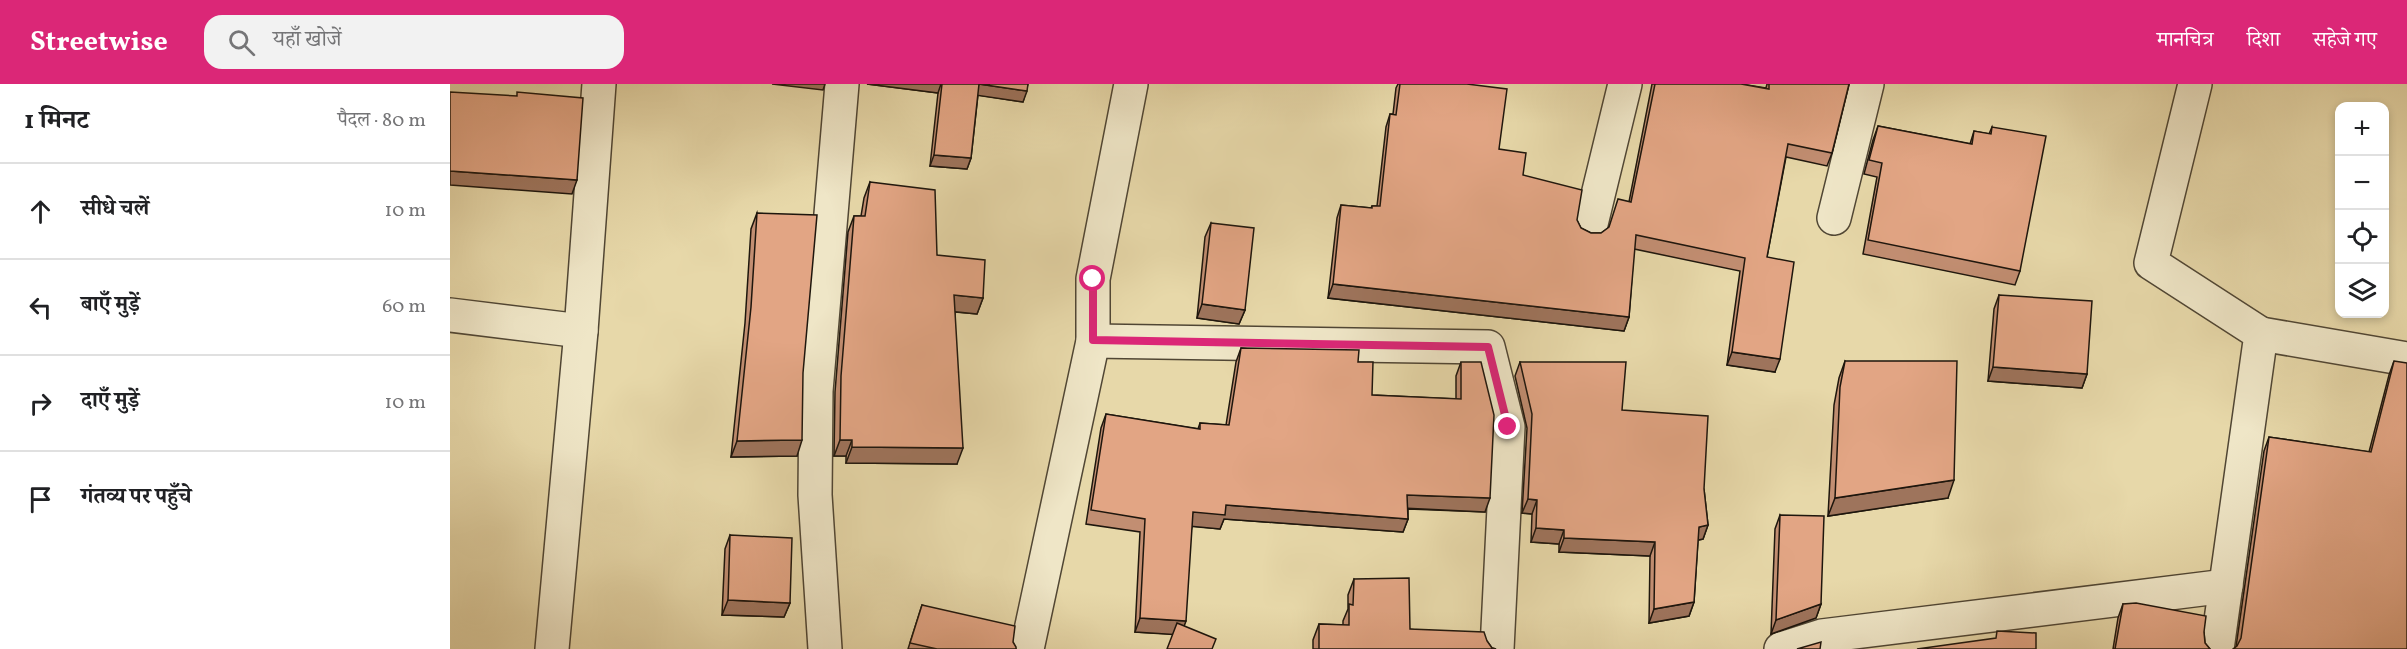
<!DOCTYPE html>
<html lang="hi">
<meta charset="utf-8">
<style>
body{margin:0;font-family:Vollkorn,"Noto Serif Devanagari",serif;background:#f2f2f2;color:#202124}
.controls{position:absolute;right:18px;top:18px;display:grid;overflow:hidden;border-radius:12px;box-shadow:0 3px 9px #0003}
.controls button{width:54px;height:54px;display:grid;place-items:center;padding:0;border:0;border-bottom:2px solid #e0e0e0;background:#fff;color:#202124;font:30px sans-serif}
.stop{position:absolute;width:18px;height:18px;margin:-14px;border:4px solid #db2777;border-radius:50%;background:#fff}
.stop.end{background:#db2777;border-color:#fff;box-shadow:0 2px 6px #0008}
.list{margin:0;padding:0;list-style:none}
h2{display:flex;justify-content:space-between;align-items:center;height:78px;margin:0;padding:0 24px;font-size:26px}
h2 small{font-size:20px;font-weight:400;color:#757577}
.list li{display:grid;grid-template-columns:39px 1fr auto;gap:18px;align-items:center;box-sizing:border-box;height:96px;padding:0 24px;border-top:2px solid #e0e0e0}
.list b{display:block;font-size:22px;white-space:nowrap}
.list em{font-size:20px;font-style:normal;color:#757577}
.icon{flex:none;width:33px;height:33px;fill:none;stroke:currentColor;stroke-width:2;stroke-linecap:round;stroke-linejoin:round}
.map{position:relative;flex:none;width:1957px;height:565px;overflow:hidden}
header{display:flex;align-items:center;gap:36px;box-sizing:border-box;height:84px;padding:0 30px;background:#db2777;color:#fff}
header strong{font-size:28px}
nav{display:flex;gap:33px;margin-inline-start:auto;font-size:21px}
.search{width:420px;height:54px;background:#f2f2f2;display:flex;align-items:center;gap:15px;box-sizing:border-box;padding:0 21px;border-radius:18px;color:#757577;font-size:22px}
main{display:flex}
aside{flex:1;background:#fff}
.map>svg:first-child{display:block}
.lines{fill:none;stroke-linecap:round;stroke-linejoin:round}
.street-casing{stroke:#504634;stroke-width:36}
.street{stroke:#efe6c7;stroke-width:33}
.wall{fill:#c28e72;stroke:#1e160d;stroke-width:1.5}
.shaded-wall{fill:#9e745c;stroke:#1e160d;stroke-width:1.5}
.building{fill:#e2a584;stroke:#1e160d;stroke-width:1.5}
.route{stroke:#db2777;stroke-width:8}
</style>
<header>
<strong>Streetwise</strong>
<div class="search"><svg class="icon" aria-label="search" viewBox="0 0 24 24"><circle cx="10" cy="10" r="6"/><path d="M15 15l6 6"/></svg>यहाँ खोजें</div>
<nav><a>मानचित्र</a><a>दिशा</a><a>सहेजे गए</a></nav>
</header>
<main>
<aside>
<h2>1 मिनट<small>पैदल · 80 m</small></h2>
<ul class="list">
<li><svg class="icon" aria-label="ahead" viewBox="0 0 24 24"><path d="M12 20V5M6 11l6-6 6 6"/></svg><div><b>सीधे चलें</b></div><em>10 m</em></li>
<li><svg class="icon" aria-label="left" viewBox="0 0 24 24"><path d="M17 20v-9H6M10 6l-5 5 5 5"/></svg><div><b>बाएँ मुड़ें</b></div><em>60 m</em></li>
<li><svg class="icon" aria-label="right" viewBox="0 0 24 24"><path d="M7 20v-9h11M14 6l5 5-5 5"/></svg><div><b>दाएँ मुड़ें</b></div><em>10 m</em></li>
<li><svg class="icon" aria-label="arrive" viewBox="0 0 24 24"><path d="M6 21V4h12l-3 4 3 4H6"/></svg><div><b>गंतव्य पर पहुँचे</b></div></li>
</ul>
</aside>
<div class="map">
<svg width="1957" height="565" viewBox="0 0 1957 565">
<rect width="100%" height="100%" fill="#e7d8a9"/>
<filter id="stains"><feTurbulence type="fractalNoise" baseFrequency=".00333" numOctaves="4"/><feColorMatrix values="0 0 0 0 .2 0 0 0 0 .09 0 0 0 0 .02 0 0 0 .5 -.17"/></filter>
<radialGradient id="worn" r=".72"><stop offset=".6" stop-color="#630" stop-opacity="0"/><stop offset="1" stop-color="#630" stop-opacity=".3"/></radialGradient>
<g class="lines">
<g class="street-casing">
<g id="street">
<polyline points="1745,0 1701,179 1811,250 1767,565"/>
<polyline points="1384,134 1417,0"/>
<polyline points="1140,144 1175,0"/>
<polyline points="0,231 131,247"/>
<polyline points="1811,250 1957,275"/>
<polyline points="643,257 1038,263 1058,343 1047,565"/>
<polyline points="102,565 131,247 149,0"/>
<polyline points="375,565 365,411 366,307 392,0"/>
<polyline points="577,565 643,257 643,195 681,0"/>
<polyline points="1331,565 1372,552 1776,502"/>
</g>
</g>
<use href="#street" class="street"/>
</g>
<g class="wall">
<polygon points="417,0 578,0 573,18 528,11 521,74 517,85 480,82 488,9"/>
<polygon points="948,0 1017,0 1049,65 1073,91 1127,136 1131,144 1141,149 1151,149 1158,144 1179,118 1202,0 1291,0 1316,4 1317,0 1399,0 1382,69 1377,82 1336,73 1317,173 1325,288 1277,281 1290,187 1184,165 1179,233 1174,247 878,214 887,134 891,121 921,124 922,122 927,122 936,43 940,30 943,30 946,4"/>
<polygon points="1428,42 1520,60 1524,47 1539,50 1542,43 1570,187 1565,201 1413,170 1427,93 1414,90 1423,56"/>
<polygon points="420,98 487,171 533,214 527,230 505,228 507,380 396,379 396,372 384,372 385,308 398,148 404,132 411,132 414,114"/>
<polygon points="307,129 347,372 281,373 295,239 301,145"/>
<polygon points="761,139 795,226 789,240 747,234 755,153"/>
<polygon points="1549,211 1637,290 1632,304 1538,297 1544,225"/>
<polygon points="791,264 908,278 922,311 1006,315 1006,292 1011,278 1035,428 958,425 958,435 953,448 774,435 770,445 742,442 722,550 685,548 690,448 636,440 651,344 656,330 748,345 750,339 776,341 786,278"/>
<polygon points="1395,277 1498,414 1378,432 1384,321 1389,294"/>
<polygon points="1944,277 1957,565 1786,563 1814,367 1819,353 1919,368 1939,291"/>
<polygon points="1070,278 1172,326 1254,405 1258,441 1253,455 1248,456 1244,518 1239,532 1199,539 1200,472 1109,468 1109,460 1081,458 1082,430 1072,429 1077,344 1065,292"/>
<polygon points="1330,431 1371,520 1366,534 1321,550 1325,445"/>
<polygon points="280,451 340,519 334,533 272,531 275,465"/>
<polygon points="904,495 960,545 1037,557 1042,564 1046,565 863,565 863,556 869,540 893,541 893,537 898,525 898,511"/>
<polygon points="1673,520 1754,548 1755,559 1760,565 1663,565 1668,534"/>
<polygon points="472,521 563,558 566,565 458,565"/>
</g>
<g class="shaded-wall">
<polygon points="322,0 375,0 373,6"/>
<polygon points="417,0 491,0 488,9"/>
<polygon points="529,0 577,7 573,18 525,11"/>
<polygon points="484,71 521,74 517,85 480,82"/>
<polygon points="0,87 127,96 122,110 0,101"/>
<polygon points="883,200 1179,233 1174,247 878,214"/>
<polygon points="504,211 533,214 527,230 498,227"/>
<polygon points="752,220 795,226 789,240 747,234"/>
<polygon points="1282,268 1330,275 1325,288 1277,281"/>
<polygon points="1543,283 1637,290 1632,304 1538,297"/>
<polygon points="352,356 347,372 281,373 287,357"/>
<polygon points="390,356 402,356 396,372 384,372"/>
<polygon points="402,363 513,364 507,380 396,379"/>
<polygon points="1504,396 1498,414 1378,432 1385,414"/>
<polygon points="957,411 1040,414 1035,428 952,424"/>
<polygon points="1078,415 1087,416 1082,430 1072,429"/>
<polygon points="776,421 958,435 953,448 774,435 770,445 738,442 743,428"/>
<polygon points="1258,441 1253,455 1244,457 1249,443"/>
<polygon points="1086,444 1114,446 1109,460 1081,458"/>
<polygon points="1114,454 1205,458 1200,472 1109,468"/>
<polygon points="278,516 340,519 334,533 272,531"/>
<polygon points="1244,518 1239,532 1199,539 1204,525"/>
<polygon points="1371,520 1366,534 1321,550 1326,536"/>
<polygon points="690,534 736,537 731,551 685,548"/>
</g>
<g class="building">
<polygon points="492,0 578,0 577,7 529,0 521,74 484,71"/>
<polygon points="950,0 1017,0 1057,5 1049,65 1076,69 1073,91 1132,106 1127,136 1131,144 1141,149 1151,149 1159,143 1168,115 1181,118 1205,0 1291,0 1319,5 1319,0 1399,0 1382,69 1338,60 1317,173 1344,178 1330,275 1282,268 1295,174 1186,151 1179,233 883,200 891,121 922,124 922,122 930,122 940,30 946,31"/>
<polygon points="0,8 67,12 67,8 133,14 127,96 0,87"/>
<polygon points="1428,42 1522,60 1524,47 1541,50 1542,43 1596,52 1570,187 1418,156 1432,79 1419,76"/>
<polygon points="420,98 485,106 487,171 535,176 533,214 504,211 513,364 402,363 402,356 390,356 391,292 404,132 415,132"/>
<polygon points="307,129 367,131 353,289 352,356 287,357 301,223"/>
<polygon points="761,139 804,144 795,226 752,220"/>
<polygon points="1549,211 1642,217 1637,290 1543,283"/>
<polygon points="791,264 909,266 908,278 923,278 922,311 1011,315 1011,278 1031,278 1044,331 1040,414 957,411 958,435 776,421 775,431 743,428 736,537 690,534 695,435 641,426 656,330 750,345 750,339 779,341"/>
<polygon points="1395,277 1507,277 1504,396 1385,414 1390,303"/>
<polygon points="1944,277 1957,279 1957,565 1783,565 1787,562 1791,554 1819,353 1921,368"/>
<polygon points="1070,278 1176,278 1172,326 1258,332 1254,405 1258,441 1249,443 1244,518 1204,525 1205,458 1114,454 1114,446 1086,444 1087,416 1078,415 1082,330"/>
<polygon points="1330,431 1374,432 1371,520 1326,536"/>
<polygon points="280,451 342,454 340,519 278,516"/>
<polygon points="959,494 960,545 1034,548 1037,557 1042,564 1046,565 869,565 869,540 899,541 899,520 903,521 904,495"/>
<polygon points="1686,519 1756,532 1754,548 1755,559 1760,565 1665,565 1673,520"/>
<polygon points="472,521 565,542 563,558 566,563 566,565 487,565 460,559"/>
<polygon points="727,539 766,555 762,565 717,565"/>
<polygon points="1547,547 1586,549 1586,565 1467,565 1546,554"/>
<polygon points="1371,558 1370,565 1347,565"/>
</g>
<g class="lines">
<polyline class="route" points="643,195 643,256 1038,263 1058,343"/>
</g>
<rect width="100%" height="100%" filter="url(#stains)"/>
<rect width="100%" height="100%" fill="url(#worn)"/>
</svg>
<div class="controls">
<button>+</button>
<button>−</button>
<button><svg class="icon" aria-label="locate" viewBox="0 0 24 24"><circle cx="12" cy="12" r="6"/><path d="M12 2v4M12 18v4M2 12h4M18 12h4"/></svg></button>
<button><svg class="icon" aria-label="layers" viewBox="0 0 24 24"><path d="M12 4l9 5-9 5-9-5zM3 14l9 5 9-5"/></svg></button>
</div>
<div class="stop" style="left:643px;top:195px"></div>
<div class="stop end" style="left:1058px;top:343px"></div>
</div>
</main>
